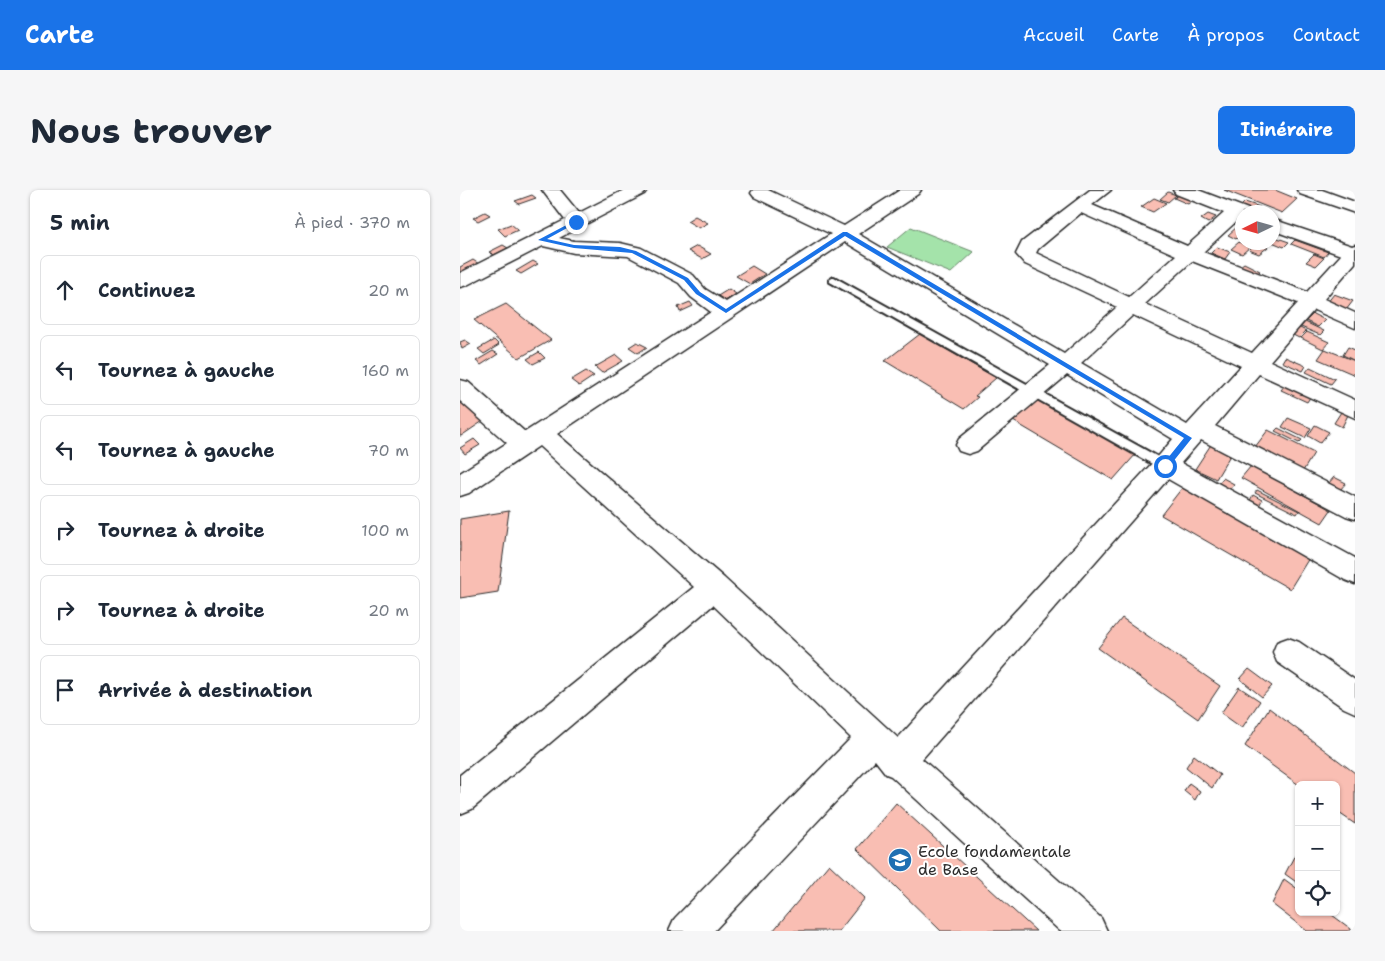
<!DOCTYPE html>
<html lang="fr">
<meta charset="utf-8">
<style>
body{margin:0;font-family:"Shantell Sans",sans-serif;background:#f6f6f7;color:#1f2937}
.controls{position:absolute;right:15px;bottom:15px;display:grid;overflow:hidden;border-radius:8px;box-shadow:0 1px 4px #0004}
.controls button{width:45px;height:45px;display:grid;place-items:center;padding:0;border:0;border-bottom:1px solid #e0e1e3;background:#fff;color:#1f2937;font:25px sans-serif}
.compass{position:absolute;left:775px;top:15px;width:45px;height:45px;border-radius:50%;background:#fff;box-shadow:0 1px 4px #0004;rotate:265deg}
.stop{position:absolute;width:15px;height:15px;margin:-11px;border:4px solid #1a73e8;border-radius:50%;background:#fff}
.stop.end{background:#1a73e8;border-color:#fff;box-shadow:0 1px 5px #0008}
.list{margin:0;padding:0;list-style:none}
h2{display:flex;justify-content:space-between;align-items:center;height:65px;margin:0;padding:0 20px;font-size:21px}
h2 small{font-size:16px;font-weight:400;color:#747a83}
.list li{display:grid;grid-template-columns:32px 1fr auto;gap:15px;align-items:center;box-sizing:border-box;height:70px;margin:0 10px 10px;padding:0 10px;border:1px solid #e0e1e3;border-radius:8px}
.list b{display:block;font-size:19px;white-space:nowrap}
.list em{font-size:16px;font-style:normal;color:#747a83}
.icon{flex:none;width:28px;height:28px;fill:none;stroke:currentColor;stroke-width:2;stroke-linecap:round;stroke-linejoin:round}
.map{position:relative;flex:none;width:895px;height:741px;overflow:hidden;border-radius:8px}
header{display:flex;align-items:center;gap:30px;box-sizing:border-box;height:70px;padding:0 25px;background:#1a73e8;color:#fff}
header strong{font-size:24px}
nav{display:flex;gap:28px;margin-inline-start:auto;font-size:18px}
.intro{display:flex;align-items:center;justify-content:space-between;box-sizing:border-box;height:120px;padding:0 30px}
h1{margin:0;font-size:35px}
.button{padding:12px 22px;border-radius:8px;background:#1a73e8;color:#fff;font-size:18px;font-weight:700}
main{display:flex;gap:30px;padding:0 30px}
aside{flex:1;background:#fff;border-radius:8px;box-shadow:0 1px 4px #0004}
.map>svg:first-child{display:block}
.green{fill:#a4e3aa;stroke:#68876a}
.building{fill:#f9beb3;stroke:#2b2b2b}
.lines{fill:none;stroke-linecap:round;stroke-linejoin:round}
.lane-casing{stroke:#2b2b2b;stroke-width:4}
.street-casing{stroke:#2b2b2b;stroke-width:3}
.lane{fill:#fff;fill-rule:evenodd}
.street{fill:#fff;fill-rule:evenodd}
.route{fill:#1a73e8}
.labels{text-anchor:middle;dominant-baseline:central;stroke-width:4;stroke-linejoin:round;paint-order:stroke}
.near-poi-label{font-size:16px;fill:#2b2b2b;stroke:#fff;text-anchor:start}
</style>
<header>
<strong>Carte</strong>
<nav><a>Accueil</a><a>Carte</a><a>À propos</a><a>Contact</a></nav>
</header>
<div class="intro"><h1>Nous trouver</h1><a class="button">Itinéraire</a></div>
<main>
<aside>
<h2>5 min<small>À pied · 370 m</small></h2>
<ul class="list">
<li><svg class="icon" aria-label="ahead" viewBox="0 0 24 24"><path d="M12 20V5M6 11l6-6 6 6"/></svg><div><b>Continuez</b></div><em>20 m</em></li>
<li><svg class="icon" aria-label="left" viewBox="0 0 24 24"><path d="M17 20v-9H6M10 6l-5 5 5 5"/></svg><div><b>Tournez à gauche</b></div><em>160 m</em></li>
<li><svg class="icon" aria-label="left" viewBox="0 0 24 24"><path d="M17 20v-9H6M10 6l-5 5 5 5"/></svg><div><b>Tournez à gauche</b></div><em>70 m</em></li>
<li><svg class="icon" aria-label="right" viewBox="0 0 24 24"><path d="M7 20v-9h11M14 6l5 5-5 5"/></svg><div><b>Tournez à droite</b></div><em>100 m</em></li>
<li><svg class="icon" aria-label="right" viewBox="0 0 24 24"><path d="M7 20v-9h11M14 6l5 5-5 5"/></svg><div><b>Tournez à droite</b></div><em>20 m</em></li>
<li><svg class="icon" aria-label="arrive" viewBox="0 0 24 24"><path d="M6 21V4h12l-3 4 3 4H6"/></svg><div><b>Arrivée à destination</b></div></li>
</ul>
</aside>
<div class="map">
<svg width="895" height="741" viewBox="0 0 895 741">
<rect width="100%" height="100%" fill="#fff"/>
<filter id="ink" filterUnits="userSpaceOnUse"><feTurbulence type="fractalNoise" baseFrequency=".02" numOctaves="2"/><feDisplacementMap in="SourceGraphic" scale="10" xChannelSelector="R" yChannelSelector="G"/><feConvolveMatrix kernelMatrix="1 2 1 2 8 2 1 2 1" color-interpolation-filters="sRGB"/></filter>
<g filter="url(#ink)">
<polygon class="green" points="451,37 514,62 491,83 427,57"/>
<g class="building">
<polygon points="764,0 815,0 837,9 822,23"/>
<polygon points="708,2 716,5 708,12 700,9"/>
<polygon points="72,5 76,8 59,14 55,11"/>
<polygon points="719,5 733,10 728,14 714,8"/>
<polygon points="694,8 706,13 693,22 681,17"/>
<polygon points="785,12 800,17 796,22 781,16"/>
<polygon points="25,22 30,25 18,31 13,28"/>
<polygon points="748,24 756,27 748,33 741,29"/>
<polygon points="235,26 248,33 239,38 227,31"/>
<polygon points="51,34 58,40 45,46 38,39"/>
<polygon points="778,36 782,37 782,43 776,49 768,45"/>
<polygon points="812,46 829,52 824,57 812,52"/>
<polygon points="835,50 868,62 864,67 831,54"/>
<polygon points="779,52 790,57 782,64 771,59"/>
<polygon points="797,52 808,57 799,64 789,60"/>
<polygon points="43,55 48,58 34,65 29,62"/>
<polygon points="237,56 251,64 242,69 228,61"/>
<polygon points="757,57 770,62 765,69 751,63"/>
<polygon points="854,64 864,68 856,76 846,72"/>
<polygon points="13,70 19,74 0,84 0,77"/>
<polygon points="73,71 78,74 61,84 56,81"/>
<polygon points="784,73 800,81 797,84 780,76"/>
<polygon points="292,76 305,84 290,94 276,86"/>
<polygon points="269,99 276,104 260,114 253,109"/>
<polygon points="874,104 893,111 886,120 867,113"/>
<polygon points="230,112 233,116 220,122 218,117"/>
<polygon points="46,114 91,150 59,168 14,130"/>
<polygon points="853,124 865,130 858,137 846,131"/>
<polygon points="845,132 864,141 860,145 841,137"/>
<polygon points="840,138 846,141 839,148 833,145"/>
<polygon points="847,142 869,152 863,159 841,148"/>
<polygon points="460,144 536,188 515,206 518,207 504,219 425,171"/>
<polygon points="5,150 11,154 2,159 0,152"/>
<polygon points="34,150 39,155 24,164 18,159"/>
<polygon points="177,152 187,157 178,163 169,157"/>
<polygon points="888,157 895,160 895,171 883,165"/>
<polygon points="865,159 895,171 895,185 858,169"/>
<polygon points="33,161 38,164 21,175 16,171"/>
<polygon points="79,162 85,168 73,174 67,169"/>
<polygon points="156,165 163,171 142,183 135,177"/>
<polygon points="825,167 846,176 843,181 822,172"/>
<polygon points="850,177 875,189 871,194 846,182"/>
<polygon points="126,181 134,186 119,196 111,190"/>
<polygon points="825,195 851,206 847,212 821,200"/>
<polygon points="573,206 676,264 653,290 548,228"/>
<polygon points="0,211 26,229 1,246 0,246"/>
<polygon points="881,222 888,225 882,237 874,233"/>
<polygon points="828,228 851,238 845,248 822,237"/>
<polygon points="855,235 869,242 860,253 848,246"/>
<polygon points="818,238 842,250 839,253 815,241"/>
<polygon points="808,240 854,263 843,281 795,257"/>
<polygon points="14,249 20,255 5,264 0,258"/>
<polygon points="752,253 772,262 756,289 735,279"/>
<polygon points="791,276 871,320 862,333 781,288"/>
<polygon points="874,287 886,293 880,300 868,294"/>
<polygon points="763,288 774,294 767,302 756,296"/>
<polygon points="722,298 849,368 830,399 701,325"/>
<polygon points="797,300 839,321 837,324 795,303"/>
<polygon points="793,305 802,310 798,318 788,314"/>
<polygon points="49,321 38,402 0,408 0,329"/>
<polygon points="662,428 760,496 738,529 638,458"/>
<polygon points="789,479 812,496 802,507 780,489"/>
<polygon points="779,497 800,511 782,538 761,523"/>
<polygon points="809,518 895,583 895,634 876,621 876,595 839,595 785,556"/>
<polygon points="734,565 760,585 752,598 726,577"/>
<polygon points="729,593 740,601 735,610 724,601"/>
<polygon points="436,613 576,741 481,741 397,659"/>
<polygon points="839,657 839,694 825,684"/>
<polygon points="369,674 405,708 379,741 313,741"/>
<polygon points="824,689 839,700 839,722 868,722 891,739 891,741 847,741 812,714"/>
</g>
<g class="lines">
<g class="lane-casing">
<polygon id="lane" points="374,87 709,273 711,276 709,279 701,279 370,92 369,90"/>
</g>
<g class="street-casing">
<g id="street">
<path d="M82,0H100L119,23L164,0H187L184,4L99,48L114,51L160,53L181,58L233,85L245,99L266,112L371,44L294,7L291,3L293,0H308L384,36L440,0H461L458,4L398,44L604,164L657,117L565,74L556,64L562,52L630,0H651L632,15L727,56L764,23L716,4L713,0H738L788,19L791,22H782V28H780L743,62L847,102L881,65L812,40V29L892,56L895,55V73L864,109L895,123V138L854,120L810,171L895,210V228L799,184L755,236L895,307V329L886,326L741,250L721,273L895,368V394L885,390L708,289L462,569L641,728L647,741H600L431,586L426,584L415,570L254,741H209L215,728L391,548L253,415L12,619L0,624V585L234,397L79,256L9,303L0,306V283L47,253L0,211V190L8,192L65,242L251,122L231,107L219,93L168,66L114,63L83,56L7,95L0,97V83L105,30ZM621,23L716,65L669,107L576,63L578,59ZM385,52L590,175L499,249L496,255L499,261L508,264L517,261L607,185L713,249L696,269L438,548L264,388L97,244ZM732,71L838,113L792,163L685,114ZM673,125L781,176L727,235L621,173Z"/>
<polygon points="837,0 862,0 895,12 895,23 840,4"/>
<polygon points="828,448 839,452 895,490 895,523 884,518 817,472 813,462 817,452"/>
</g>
</g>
<use href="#lane" class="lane"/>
<use href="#street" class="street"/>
</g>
</g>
<polygon class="route" points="114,31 118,32 87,49 114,55 160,57 176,61 228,88 240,102 266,119 383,42 387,42 732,248 708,278 703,278 703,274 724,248 385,46 266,123 236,104 224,90 172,63 114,58 78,50"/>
<defs>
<g id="school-disc" transform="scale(1.25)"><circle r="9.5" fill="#1f6fb2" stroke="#fff"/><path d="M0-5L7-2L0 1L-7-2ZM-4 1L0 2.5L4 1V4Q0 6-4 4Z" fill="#fff"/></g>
</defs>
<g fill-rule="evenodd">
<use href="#school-disc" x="440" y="670"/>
</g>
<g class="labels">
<g class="near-poi-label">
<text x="458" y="661">Ecole fondamentale<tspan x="458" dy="18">de Base</tspan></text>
</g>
</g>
</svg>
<div class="controls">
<button>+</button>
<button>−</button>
<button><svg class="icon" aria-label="locate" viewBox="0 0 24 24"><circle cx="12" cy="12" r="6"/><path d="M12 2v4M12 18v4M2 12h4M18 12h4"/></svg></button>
</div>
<svg class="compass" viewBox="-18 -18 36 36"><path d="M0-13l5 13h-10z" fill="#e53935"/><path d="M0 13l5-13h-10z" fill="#747a83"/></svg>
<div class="stop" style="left:705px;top:276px"></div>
<div class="stop end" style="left:116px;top:32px"></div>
</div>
</main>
